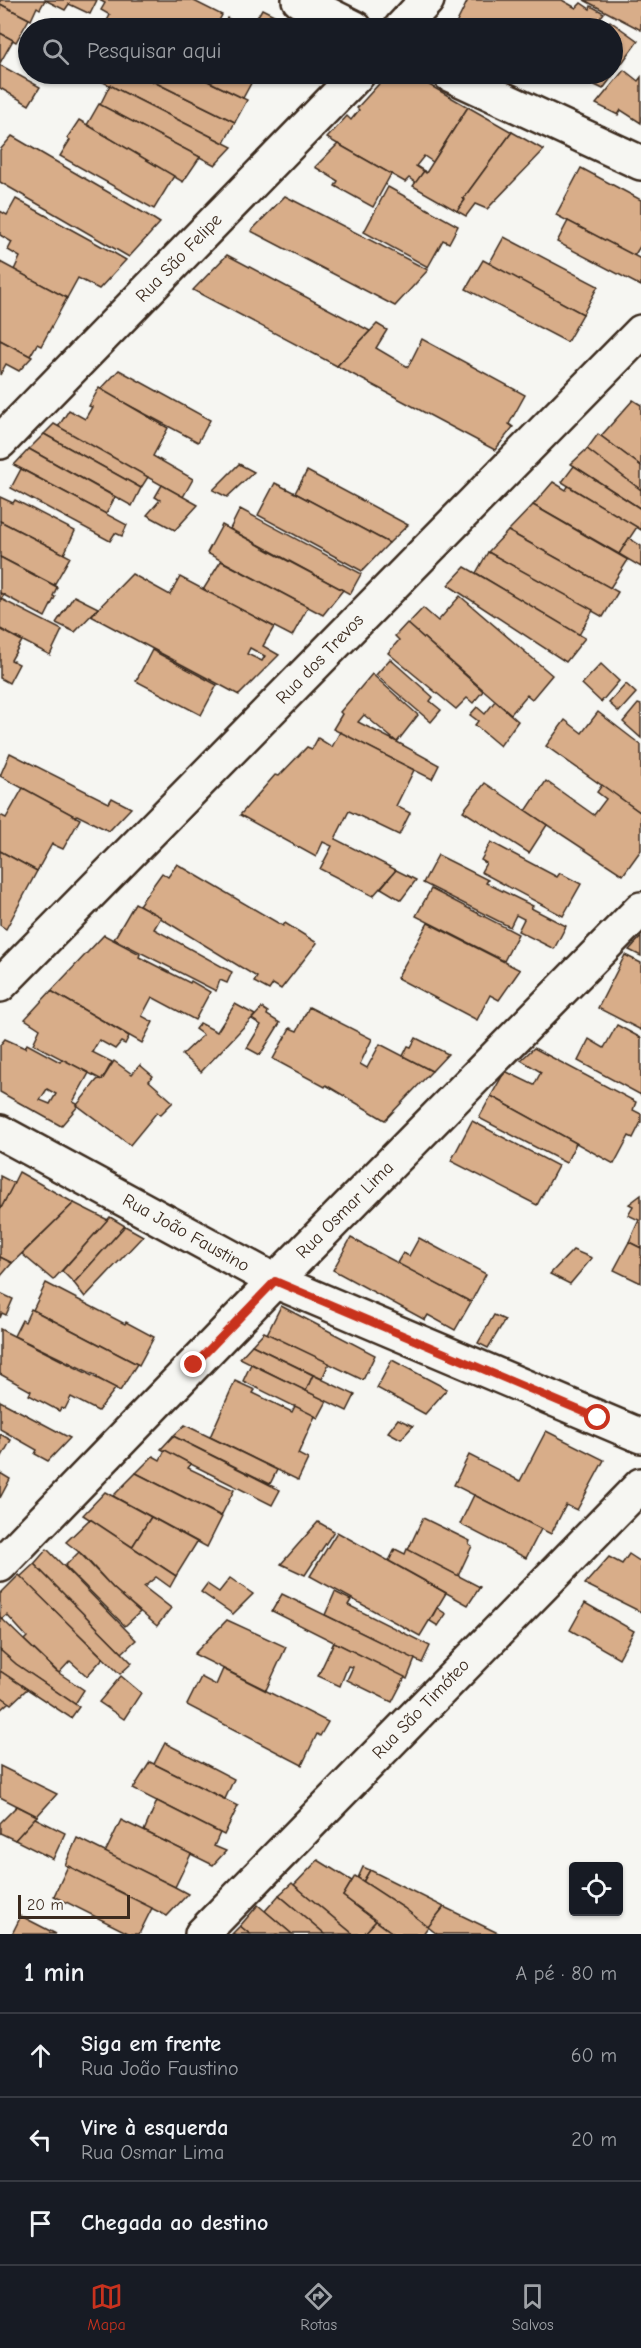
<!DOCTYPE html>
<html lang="pt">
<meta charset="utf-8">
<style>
body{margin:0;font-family:"Comic Neue",sans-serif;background:#242831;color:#f1f3f6}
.controls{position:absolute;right:18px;bottom:18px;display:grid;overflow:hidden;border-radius:6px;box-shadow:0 2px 4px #0004}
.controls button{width:54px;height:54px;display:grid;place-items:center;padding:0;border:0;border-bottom:2px solid #363941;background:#171b24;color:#f1f3f6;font:30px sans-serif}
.scale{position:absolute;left:18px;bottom:15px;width:112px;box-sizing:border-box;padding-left:6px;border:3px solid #3b2a1e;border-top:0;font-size:16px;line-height:21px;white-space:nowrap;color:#3b2a1e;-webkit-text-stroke:4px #f6f6f2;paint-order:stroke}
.stop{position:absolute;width:18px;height:18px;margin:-14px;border:4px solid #c8321e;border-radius:50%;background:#fff}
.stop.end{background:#c8321e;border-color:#fff;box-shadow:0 2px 6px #0008}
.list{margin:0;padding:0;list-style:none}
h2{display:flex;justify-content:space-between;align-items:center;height:78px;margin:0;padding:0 24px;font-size:26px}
h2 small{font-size:20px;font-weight:400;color:#9ea1a6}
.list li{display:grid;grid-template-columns:39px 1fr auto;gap:18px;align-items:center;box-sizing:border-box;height:84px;padding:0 24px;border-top:2px solid #363941}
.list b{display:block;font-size:22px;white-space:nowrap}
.list p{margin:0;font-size:20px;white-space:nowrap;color:#9ea1a6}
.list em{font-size:20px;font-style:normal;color:#9ea1a6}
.icon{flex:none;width:33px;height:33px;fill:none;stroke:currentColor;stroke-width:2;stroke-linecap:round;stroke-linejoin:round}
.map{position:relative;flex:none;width:641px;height:1934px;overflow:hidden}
.search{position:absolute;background:#171b24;box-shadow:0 2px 4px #0004;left:18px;right:18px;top:18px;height:66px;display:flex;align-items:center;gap:15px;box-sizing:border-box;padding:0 21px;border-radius:33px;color:#9ea1a6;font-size:22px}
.sheet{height:330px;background:#171b24}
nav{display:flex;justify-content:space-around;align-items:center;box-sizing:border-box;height:84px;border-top:2px solid #363941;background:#171b24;font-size:16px;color:#9ea1a6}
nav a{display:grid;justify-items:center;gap:3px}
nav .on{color:#c8321e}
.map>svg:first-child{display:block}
.building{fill:#d8ad89;stroke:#3b2a1e;stroke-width:1.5;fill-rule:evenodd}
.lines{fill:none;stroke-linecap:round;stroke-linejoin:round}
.minor-casing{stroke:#3b2a1e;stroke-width:38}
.minor{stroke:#f6f6f2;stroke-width:33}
.route{stroke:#c8321e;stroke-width:8}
.labels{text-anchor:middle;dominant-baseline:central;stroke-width:6;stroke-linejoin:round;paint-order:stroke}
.street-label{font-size:18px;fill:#3b2a1e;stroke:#f6f6f2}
</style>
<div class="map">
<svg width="641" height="1934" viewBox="0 0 641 1934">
<rect width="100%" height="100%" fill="#f6f6f2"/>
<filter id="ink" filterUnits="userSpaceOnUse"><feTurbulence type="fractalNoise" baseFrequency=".0167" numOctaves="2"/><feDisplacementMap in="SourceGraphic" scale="12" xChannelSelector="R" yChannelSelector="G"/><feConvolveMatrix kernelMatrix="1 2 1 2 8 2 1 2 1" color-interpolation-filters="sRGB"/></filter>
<g filter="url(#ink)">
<g class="building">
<polygon points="0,0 45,0 40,9 37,7 31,20 0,4"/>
<polygon points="45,0 97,0 90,14 69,4 65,10"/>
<polygon points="99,0 192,0 222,15 215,28 103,28 110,15 101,10 105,3"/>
<polygon points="468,0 562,0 576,8 581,3 590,9 591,6 604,13 592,28 454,28"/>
<polygon points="584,0 641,0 641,30"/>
<polygon points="0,4 29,19 16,42 0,33"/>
<polygon points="262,9 284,20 279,28 251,28"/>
<polygon points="227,18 247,28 222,28"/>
<polygon points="610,21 638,41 603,89 572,74 612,74 612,28 604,28"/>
<polygon points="0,33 13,40 0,63"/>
<polygon points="0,65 40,87 29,105 0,88"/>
<polygon points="624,70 638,81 641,77 641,123 621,110 618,115 596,104"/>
<polygon points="92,74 138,74 235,122 224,143 91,76"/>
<polygon points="138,74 193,74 247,100 235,122"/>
<polygon points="212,74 256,74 243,98 208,81"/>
<polygon points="388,74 410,74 468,107 433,162 424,156 416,166 424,171 416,183 409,178 405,182 327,138 347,116 351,120 359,110 357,108"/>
<polygon points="538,74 559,74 553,82"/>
<polygon points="110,85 119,90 232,147 215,165 100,105"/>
<polygon points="99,104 200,157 183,182 87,125"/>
<polygon points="468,107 512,132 463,199 465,200 457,211 413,186 424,171 426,173"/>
<polygon points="79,120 174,176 154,209 60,156 70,140 67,138"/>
<polygon points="512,132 544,150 487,209 475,204 466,216 457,211 465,200 463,199"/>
<polygon points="12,136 149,216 160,223 129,257 0,182 0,150"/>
<polygon points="338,144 391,174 373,207 335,186 338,181 315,167"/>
<polygon points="581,168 641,200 641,245 634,256 556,215"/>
<polygon points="388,187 458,226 449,243 443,240 428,267 364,232"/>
<polygon points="285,196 428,270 395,306 251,231"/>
<polygon points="16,199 114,253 126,260 99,289 78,278 67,298 14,270 20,257 8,250 12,242 0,235 0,211 7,215"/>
<polygon points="568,221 641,259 641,286 557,242"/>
<polygon points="504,237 598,286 583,314 489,264"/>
<polygon points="227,255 370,331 337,366 193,290"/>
<polygon points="483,260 583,314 567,342 466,289"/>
<polygon points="0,262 67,298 41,346 37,344 30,356 0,340"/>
<polygon points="377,324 387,330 376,348 408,367 422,339 525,395 509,424 513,427 495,450 337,366"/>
<polygon points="0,340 32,357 19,371 6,364 0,375"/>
<polygon points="119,370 210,420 198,442 100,390"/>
<polygon points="99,388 168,428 153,456 193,479 183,497 58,427 69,410 85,419 92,407 89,406"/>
<polygon points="633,400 641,405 641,466 601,436"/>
<polygon points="54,424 148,477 141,488 44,434"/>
<polygon points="44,434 141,488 132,506 29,449"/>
<polygon points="598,434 641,466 641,490 587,449"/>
<polygon points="29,449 115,497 106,514 14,465"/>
<polygon points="587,449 641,490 641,509 571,464"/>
<polygon points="239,464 254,472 227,497 213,490"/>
<polygon points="574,466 641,509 641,530 562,482"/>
<polygon points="21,469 127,525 122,536 115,533 110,541 11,488"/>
<polygon points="307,471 408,525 389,543 295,493"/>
<polygon points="553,482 566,490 568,486 637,527 619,554 533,505"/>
<polygon points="275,483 295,493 389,543 362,571 258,515"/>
<polygon points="162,485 198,505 175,530 147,515 160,500 155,497"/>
<polygon points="0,497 13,503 15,500 75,531 64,554 0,521"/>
<polygon points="533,505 628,560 610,588 508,531"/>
<polygon points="240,509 360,573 361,574 350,594 230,529"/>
<polygon points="0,521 70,557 54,585 0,557"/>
<polygon points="222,525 273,553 343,590 323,615 207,553"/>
<polygon points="508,531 618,592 603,617 488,552"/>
<polygon points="629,538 641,546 641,567 619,554"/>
<polygon points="488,552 593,610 579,635 476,573"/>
<polygon points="0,557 57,587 53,596 55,597 45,617 0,593"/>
<polygon points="221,561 308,607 292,636 203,590"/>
<polygon points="465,567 486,579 585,638 566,662 448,585"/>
<path d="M132,574L170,595L180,577L274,627L263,646L279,655L239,695L91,616ZM250,648L265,656L262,661L247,654Z"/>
<polygon points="0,593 4,595 1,599 62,630 50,655 0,629"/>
<polygon points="74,596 98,608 75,632 56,623"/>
<polygon points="460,596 552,675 532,699 527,695 511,714 408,624 423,608 438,621"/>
<polygon points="407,623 483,691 473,703 467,698 456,709 388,653 399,640 395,636"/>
<polygon points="0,629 22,641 11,660 19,664 9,683 0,678"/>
<polygon points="152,650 217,685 201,715 136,681"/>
<polygon points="390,659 433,697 430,701 441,710 431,722 376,675"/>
<polygon points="601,664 619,681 601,702 582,684"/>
<path d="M372,674L418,715L397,742L439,765L432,779L333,729L342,714L340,712ZM364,715L397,742L358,722Z"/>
<polygon points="626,684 636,693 619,712 609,703"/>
<polygon points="495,701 518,721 500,746 475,725 478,721 470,715 477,707 485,714"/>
<polygon points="638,704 641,705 641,738 623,722"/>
<polygon points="598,712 641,745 641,813 546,746 565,720 582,733"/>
<polygon points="340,732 414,770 396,806 410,813 399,835 349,811 335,839 396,870 373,896 320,869 332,846 323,842 316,857 240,815 275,775 279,776 307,747 312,749 318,738 332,747"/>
<polygon points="10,753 109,803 112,798 131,808 109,831 77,815 74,816 0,776"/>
<polygon points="546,781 594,815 606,799 597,792 602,785 641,813 641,850 623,875 526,811"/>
<polygon points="485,783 547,825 529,853 463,811"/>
<polygon points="23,788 80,819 63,849 52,844 37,871 0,851 0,815 6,818"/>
<polygon points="491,842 557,877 560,873 581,884 563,916 481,872 486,863 481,860"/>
<polygon points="0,851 37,871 6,929 0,925"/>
<polygon points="438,855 488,880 486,883 533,906 531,908 566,926 554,949 518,931 524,919 516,915 510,927 423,883"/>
<polygon points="177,864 283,926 285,923 317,943 281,989 273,984 269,990 254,982 257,977 139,905 162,873 168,877"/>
<polygon points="396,870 416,880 401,900 381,888"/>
<polygon points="431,889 518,934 504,961 416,916"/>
<polygon points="135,903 161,917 154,929 232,972 227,983 220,980 216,991 114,939"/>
<polygon points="428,923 520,970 499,1000 490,995 477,1020 397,978"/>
<polygon points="104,935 140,954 139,957 190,983 191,981 210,992 195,1020 152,997 142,1016 153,1022 142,1043 51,991"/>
<polygon points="641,937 641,956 629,950"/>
<polygon points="625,955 641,963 641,1030 598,1008"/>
<polygon points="51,991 129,1036 125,1044 121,1042 115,1049 99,1040 92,1052 112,1062 102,1080 33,1044 40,1029 25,1019"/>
<polygon points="235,1004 255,1015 201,1072 182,1055 203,1035 195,1029 200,1023 217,1032"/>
<polygon points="309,1007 372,1039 360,1064 367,1068 380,1044 432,1071 385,1120 383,1119 326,1085 325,1087 273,1059 290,1028 297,1031"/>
<polygon points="262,1008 268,1012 267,1015 280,1023 260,1055 247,1048 261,1025 252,1019"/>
<polygon points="617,1025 641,1038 641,1095 578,1061 589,1039 604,1048"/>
<polygon points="416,1038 448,1054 432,1071 403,1056 408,1046 411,1047"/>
<path d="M5,1039L25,1048L27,1044L60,1062L62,1059L89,1073L73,1102L79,1105L61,1126L0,1092V1045ZM47,1089L56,1094L50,1104L40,1100Z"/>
<polygon points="534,1048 636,1102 633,1110 641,1114 641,1122 633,1138 629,1136 614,1164 491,1096 505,1071 534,1085 541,1072 521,1060"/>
<polygon points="114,1061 132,1074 140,1065 153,1076 149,1081 173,1102 160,1115 157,1112 130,1145 77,1105 97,1080 99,1079 102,1080"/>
<polygon points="491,1096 576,1143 566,1163 479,1118"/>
<polygon points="472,1121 558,1166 537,1205 451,1161"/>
<polygon points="19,1172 74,1203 12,1263 0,1257 0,1210"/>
<polygon points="0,1176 14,1183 0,1210"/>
<polygon points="641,1195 641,1248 629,1242 639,1220 628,1215 633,1206 629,1204"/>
<polygon points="74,1203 108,1220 53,1280 22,1254"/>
<polygon points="110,1217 125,1226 74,1283 62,1271"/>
<polygon points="125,1226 143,1236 85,1297 74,1283"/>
<polygon points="351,1238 471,1302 455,1330 428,1315 425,1320 333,1270"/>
<polygon points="419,1238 486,1274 471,1302 397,1263 403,1253 409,1256"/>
<polygon points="629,1242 641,1248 641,1283 614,1270"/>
<polygon points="573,1250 592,1258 570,1284 550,1274"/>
<polygon points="0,1257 12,1263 0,1277"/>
<polygon points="46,1283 125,1324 126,1322 154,1337 139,1365 33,1310"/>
<polygon points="0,1293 13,1299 6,1315 2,1313 0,1318"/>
<polygon points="281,1306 375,1355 363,1380 267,1334"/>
<polygon points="31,1309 137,1364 120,1391 97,1378 97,1376 14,1336 22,1320 25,1322"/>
<polygon points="494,1315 505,1320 488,1348 478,1343"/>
<polygon points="0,1329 57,1358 116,1388 98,1411 71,1397 65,1409 61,1408 59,1411 29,1395 31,1391 0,1374"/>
<polygon points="264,1332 329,1363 322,1379 252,1345"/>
<polygon points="252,1345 313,1375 306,1391 240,1358"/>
<polygon points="392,1360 447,1389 425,1414 377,1388"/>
<polygon points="251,1364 327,1401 318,1418 243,1381"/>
<polygon points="313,1375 355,1395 347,1411 306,1391"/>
<polygon points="235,1381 255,1390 253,1393 292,1412 295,1406 315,1416 298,1454 308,1459 298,1480 210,1437"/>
<polygon points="0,1401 70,1438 48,1461 35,1454 37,1450 0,1429"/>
<polygon points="398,1419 413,1426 401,1439 388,1432"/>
<polygon points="185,1425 277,1470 270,1484 173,1436"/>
<polygon points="546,1431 604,1460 577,1510 566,1505 551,1534 454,1485 469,1455 520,1481"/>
<polygon points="0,1434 11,1440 0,1460"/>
<polygon points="173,1436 280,1490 272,1505 161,1449"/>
<polygon points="165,1450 191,1464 188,1468 234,1490 221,1516 136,1473 153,1456 160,1460"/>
<polygon points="0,1473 10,1479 0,1498"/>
<polygon points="136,1473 222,1517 207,1547 113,1496"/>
<polygon points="105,1492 151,1517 132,1547 83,1515"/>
<polygon points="474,1495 541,1529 526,1558 460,1524"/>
<polygon points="151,1517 197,1542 176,1576 132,1547"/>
<polygon points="423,1518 470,1541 469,1544 472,1546 458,1576 408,1550"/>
<polygon points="90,1519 176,1576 170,1587 156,1577 144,1587 171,1608 157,1626 113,1588 84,1556 66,1542"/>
<polygon points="318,1522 334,1531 305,1575 281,1564"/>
<polygon points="337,1532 446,1593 420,1636 310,1576"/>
<polygon points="47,1549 136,1640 122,1653 34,1564"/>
<polygon points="395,1549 405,1554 407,1549 480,1587 468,1605 389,1561"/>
<polygon points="79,1552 113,1588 140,1612 125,1626 65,1566"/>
<polygon points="629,1554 641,1562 641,1612 585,1584 609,1557 622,1564"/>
<polygon points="34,1564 132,1663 120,1674 20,1577"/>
<polygon points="19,1575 103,1658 87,1676 70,1661 59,1673 24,1640 27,1637 7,1615 2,1619 0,1617 0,1594"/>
<polygon points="230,1578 253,1594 233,1614 201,1592 207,1584 219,1592"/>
<polygon points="335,1592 351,1600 348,1605 430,1646 422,1663 325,1615"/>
<polygon points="282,1594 415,1659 407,1679 272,1611"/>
<polygon points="585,1603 634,1631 619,1658 570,1630"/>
<polygon points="437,1608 446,1614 438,1626 430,1621"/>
<polygon points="0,1617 56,1671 84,1690 75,1704 16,1664 0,1650"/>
<polygon points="227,1620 286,1647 266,1690 194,1654"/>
<polygon points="334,1642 405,1677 392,1702 347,1680 353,1667 348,1666 340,1686 318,1676"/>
<polygon points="0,1650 16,1664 79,1707 71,1718 0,1671"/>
<polygon points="223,1669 328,1722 320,1736 317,1734 302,1765 187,1705 201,1677 216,1685"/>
<polygon points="0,1671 27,1689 11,1704 0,1696"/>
<polygon points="121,1676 141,1693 124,1719 99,1702"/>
<polygon points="0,1696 9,1702 0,1710"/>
<polygon points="165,1743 234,1779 225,1799 154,1764"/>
<polygon points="150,1762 238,1806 224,1835 133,1789"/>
<polygon points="0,1766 57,1794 37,1816 0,1797"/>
<polygon points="157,1801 220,1833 214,1846 226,1851 213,1865 144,1831"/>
<polygon points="17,1806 37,1816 15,1840 0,1833 0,1823"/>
<polygon points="35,1818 65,1833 53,1859 15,1840"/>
<polygon points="121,1820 191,1854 175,1887 105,1853"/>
<polygon points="77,1838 175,1887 188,1894 167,1916 65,1865"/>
<polygon points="318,1860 352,1881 343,1896 376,1921 364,1934 353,1934 294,1885"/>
<polygon points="68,1866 152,1908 139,1934 130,1934 54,1896"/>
<polygon points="363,1867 370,1870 363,1882 358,1878"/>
<polygon points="370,1870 444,1907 428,1927 404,1908 363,1882"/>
<polygon points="355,1876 404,1908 428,1927 423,1934 394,1934 343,1896"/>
<polygon points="292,1883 294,1885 353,1934 325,1934 279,1895"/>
<polygon points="279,1895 280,1896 325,1934 292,1934 265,1911"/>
<polygon points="258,1905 265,1911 292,1934 250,1934 240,1926"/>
<polygon points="444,1907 500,1934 437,1934 428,1927"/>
<polygon points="21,1916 56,1934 12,1934"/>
<polygon points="376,1921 394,1934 364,1934"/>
<polygon points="240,1926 246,1931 250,1934 232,1934"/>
</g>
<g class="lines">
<g class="minor-casing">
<g id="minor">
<polyline points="299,0 355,28"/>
<polyline points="401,28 427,0"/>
<polyline points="449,74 641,163"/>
<polyline points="0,442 358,74"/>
<polyline points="0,985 641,332"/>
<polyline points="0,1132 275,1281 641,1436"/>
<polyline points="0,1565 275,1281 641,909"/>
<polyline points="202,1934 641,1485"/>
</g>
</g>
<use href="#minor" class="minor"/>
</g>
</g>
<g class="lines" filter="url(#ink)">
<polyline class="route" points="194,1365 275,1281 598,1418"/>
</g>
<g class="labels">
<g class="street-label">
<text transform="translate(179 258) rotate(-46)">Rua São Felipe</text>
<text transform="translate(320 659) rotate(-46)">Rua dos Trevos</text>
<text transform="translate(345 1210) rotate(-45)">Rua Osmar Lima</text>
<text transform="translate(186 1233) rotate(29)">Rua João Faustino</text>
<text transform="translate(421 1709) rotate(-46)">Rua São Timóteo</text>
</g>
</g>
</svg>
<div class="controls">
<button><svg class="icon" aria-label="locate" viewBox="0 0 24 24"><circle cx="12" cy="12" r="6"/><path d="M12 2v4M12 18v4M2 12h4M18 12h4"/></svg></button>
</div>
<div class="scale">20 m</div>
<div class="stop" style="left:598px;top:1418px"></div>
<div class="stop end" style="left:194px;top:1365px"></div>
<div class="search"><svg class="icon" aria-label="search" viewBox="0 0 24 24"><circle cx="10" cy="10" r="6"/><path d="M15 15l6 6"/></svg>Pesquisar aqui</div>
</div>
<section class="sheet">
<h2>1 min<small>A pé · 80 m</small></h2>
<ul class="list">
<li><svg class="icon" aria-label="ahead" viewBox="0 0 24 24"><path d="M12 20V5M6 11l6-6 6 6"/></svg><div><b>Siga em frente</b><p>Rua João Faustino</p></div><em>60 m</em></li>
<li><svg class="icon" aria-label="left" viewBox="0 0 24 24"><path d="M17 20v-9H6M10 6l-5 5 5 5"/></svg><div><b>Vire à esquerda</b><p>Rua Osmar Lima</p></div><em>20 m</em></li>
<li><svg class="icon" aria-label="arrive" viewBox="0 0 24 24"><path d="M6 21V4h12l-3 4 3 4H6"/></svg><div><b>Chegada ao destino</b></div></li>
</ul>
</section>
<nav>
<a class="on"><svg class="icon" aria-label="map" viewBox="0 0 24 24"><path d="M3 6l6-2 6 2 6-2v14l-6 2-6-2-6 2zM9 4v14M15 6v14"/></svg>Mapa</a>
<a><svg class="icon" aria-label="directions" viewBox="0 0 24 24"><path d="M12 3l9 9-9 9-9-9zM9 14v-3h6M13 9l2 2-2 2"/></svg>Rotas</a>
<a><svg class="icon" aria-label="saved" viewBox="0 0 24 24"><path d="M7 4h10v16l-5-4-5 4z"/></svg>Salvos</a>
</nav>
